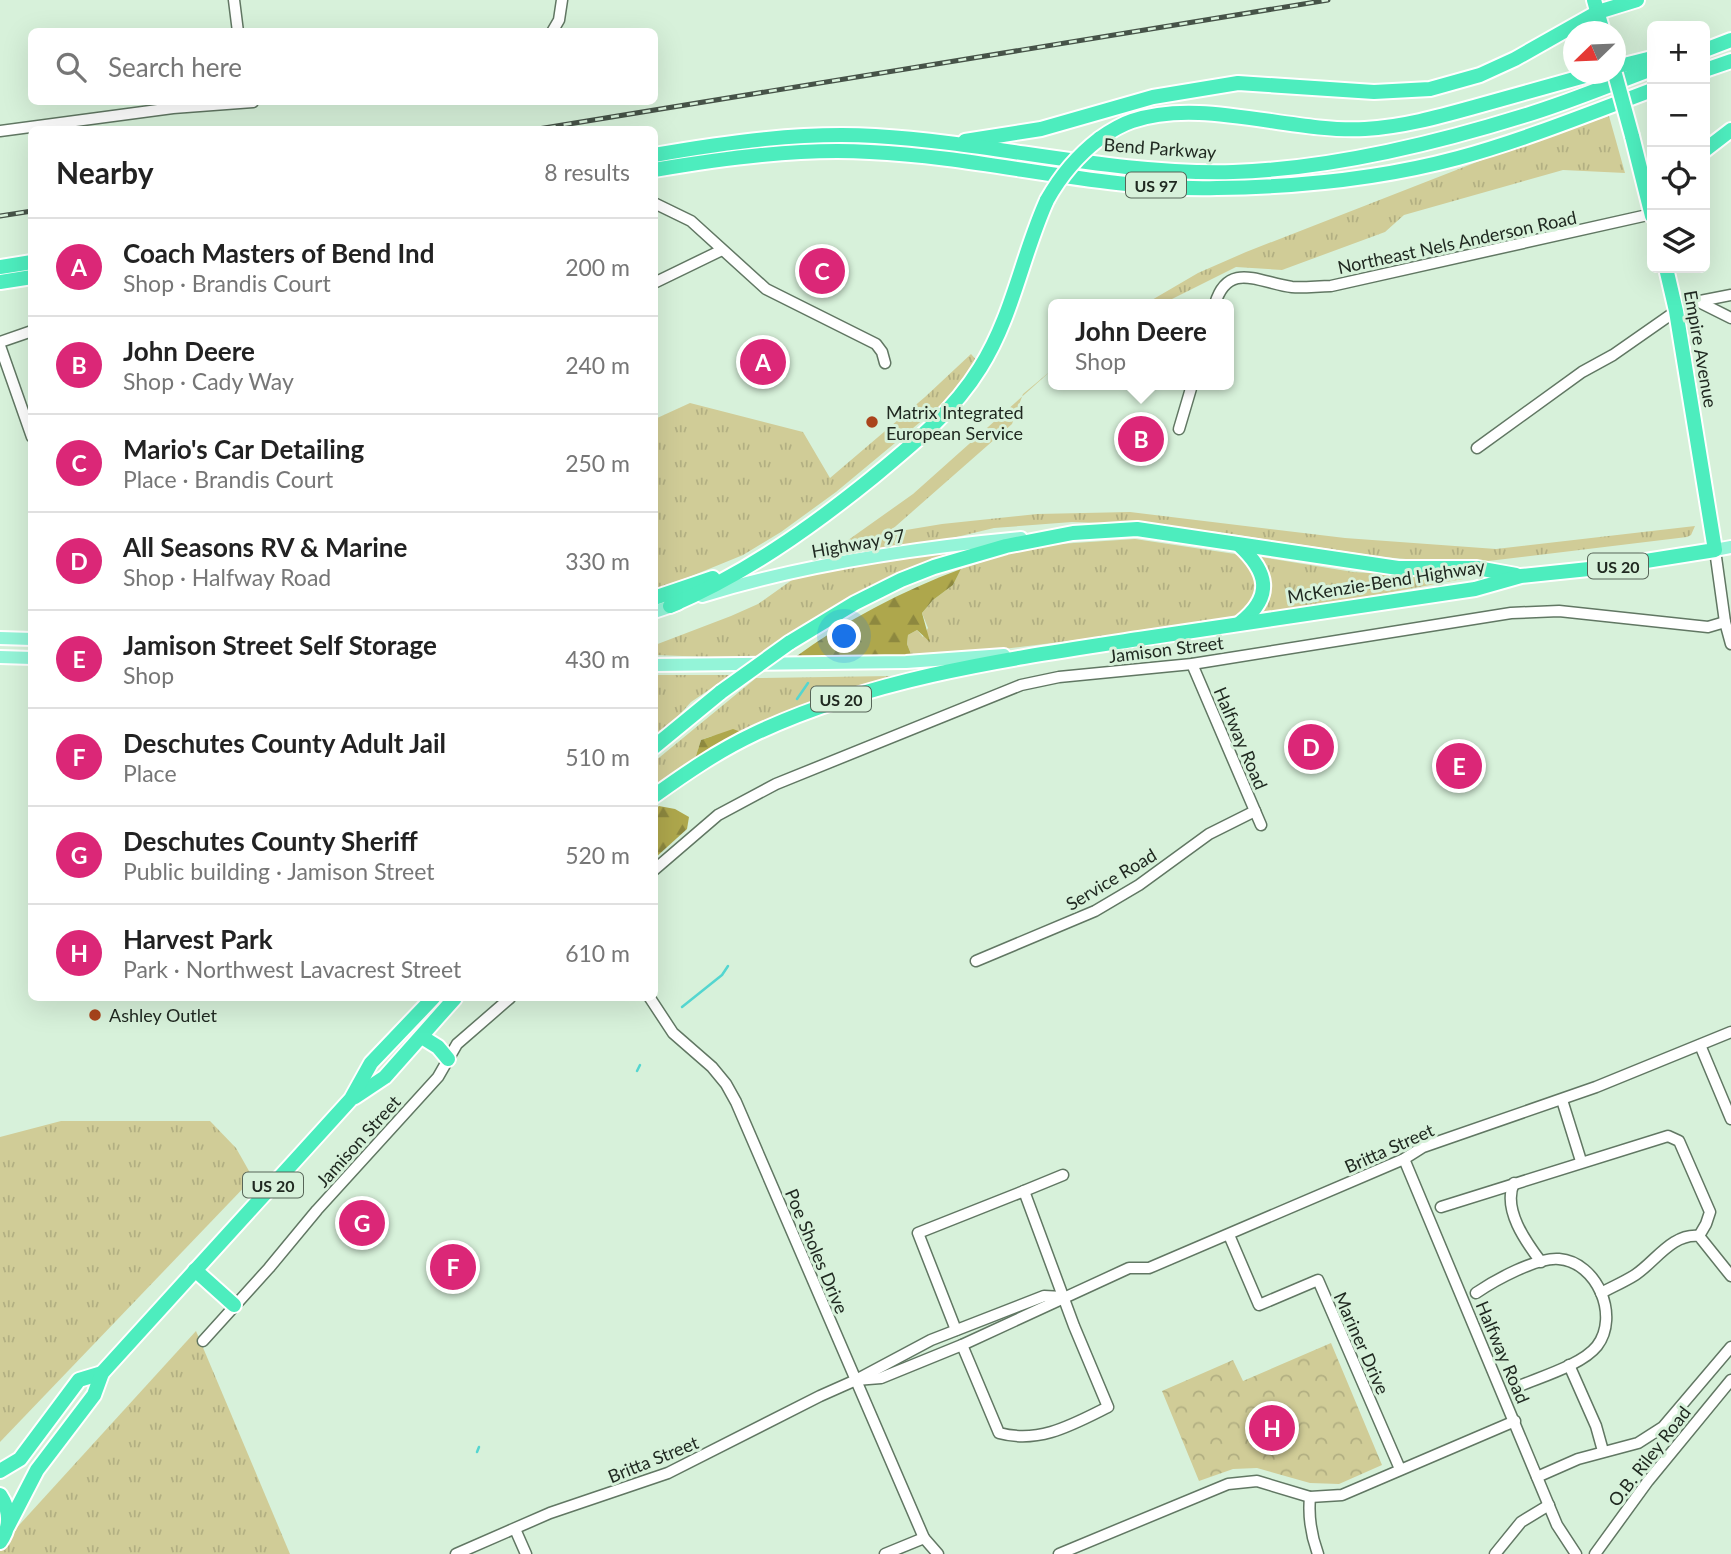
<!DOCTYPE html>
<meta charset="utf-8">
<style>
body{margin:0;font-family:Lato,sans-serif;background:#f6f6f6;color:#222}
.controls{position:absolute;right:21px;top:21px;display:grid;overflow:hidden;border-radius:10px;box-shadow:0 7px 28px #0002}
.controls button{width:63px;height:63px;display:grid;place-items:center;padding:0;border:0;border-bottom:2px solid #e0e0e0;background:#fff;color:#222;font:35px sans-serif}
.compass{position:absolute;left:1563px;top:21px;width:63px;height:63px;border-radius:50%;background:#fff;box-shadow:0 7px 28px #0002;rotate:247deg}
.you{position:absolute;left:845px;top:637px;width:24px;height:24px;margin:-18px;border:5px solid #fff;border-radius:50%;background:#1a73e8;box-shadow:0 0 0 10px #1a73e833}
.badge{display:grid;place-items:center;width:46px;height:46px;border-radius:50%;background:#db2777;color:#fff;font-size:23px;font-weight:700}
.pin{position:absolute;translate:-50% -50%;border:4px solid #fff;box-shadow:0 2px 7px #0006}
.popup{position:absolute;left:1048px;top:299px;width:186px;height:91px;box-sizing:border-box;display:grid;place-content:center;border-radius:10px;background:#fff;filter:drop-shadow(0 2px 5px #0005);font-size:23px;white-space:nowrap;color:#767676}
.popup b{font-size:26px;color:#222}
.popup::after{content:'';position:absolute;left:50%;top:100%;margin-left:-14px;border:14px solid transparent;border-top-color:#fff}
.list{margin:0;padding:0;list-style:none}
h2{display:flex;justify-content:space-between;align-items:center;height:91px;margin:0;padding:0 28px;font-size:30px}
h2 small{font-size:23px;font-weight:400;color:#767676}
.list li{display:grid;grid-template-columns:46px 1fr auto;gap:21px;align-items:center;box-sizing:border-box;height:98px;padding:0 28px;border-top:2px solid #e0e0e0}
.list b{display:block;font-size:26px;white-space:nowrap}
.list p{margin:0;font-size:23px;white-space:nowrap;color:#767676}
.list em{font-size:23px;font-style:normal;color:#767676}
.icon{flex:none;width:38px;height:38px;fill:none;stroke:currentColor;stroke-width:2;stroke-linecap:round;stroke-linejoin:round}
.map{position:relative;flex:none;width:1731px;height:1554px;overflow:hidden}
.search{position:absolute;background:#fff;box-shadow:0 7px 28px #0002;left:28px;top:28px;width:630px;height:77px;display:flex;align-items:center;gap:18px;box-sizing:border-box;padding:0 24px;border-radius:10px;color:#767676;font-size:26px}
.panel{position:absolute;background:#fff;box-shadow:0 7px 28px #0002;left:28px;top:126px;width:630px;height:875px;border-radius:10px}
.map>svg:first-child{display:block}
.grass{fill:url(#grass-tufts)}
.forest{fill:url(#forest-firs)}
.park{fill:url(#park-crowns)}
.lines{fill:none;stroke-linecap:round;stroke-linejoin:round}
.stream{stroke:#54d6d0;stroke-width:2.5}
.minor-casing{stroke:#617763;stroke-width:13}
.major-casing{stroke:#fff;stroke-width:16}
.highway-casing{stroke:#fff;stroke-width:18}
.minor{stroke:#fff;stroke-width:10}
.major{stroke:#94f4d8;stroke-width:12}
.highway{stroke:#4dedbe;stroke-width:14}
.rail-casing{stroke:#465348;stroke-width:5}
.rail{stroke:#d7f1da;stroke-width:2.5;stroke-dasharray:8;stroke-linecap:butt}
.highway-bridge-casing{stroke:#fff;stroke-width:18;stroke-linecap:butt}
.highway-bridge{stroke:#4dedbe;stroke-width:14}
.poi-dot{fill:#aa441c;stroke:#d7f1da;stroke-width:2.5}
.labels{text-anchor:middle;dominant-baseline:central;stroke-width:6;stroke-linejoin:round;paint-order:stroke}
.shield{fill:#d7f1da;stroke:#576558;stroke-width:2}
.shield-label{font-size:16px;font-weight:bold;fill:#202921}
.street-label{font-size:18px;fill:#202921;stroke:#d7f1da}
.poi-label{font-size:18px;fill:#202921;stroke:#d7f1da;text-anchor:start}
</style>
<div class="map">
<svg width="1731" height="1554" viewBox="0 0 1731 1554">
<defs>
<pattern id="grass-tufts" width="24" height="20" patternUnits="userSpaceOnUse" patternTransform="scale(1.75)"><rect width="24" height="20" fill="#d0cc97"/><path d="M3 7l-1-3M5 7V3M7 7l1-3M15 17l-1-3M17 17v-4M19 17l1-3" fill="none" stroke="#b2af82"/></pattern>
<pattern id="forest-firs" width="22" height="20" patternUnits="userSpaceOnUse" patternTransform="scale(1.75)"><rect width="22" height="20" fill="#aea74c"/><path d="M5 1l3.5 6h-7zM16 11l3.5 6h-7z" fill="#8d883f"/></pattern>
<pattern id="park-crowns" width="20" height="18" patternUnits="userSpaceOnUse" patternTransform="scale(1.75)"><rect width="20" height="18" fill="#d0cc97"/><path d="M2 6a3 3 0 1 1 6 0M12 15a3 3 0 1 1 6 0" fill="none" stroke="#b2af82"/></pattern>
</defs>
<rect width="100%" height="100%" fill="#d7f1da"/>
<g class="grass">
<polygon points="1609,116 1625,173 1563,170 1404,215 1385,232 1282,270 1236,267 1162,304 1145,304 1198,273 1246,252 1505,151"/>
<polygon points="971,354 978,362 954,394 836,492 781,532 743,555 655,591 655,419 690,403 803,432 830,478 925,397"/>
<polygon points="1053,369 1023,394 1012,424 888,533 942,524 1037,514 1130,512 1345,538 1496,549 1695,526 1691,535 1687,537 1463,564 1383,557 1218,532 1132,524 1072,522 994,528 940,541 1002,538 951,557 765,659 655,655 655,645 731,616 758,604 913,494"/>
<path d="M1135,539L1235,554C1264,568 1265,598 1240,617C1131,633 1023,648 913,659L907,644L908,635L917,630L923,637L928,628L922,613L933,600L953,585L961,569L1006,554L1059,544Z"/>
<path d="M1261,557L1353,572L1463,579L1261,616C1274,592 1270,581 1261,557Z"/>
<polygon points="655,675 731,675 691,702 655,742"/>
<polygon points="892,676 896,678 744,733 712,736 701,740 695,759 655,786 655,761 756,678"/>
<polygon points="61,1121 210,1121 236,1148 253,1178 0,1442 0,1137"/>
<polygon points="196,1331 290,1554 0,1554 0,1546"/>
</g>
<g class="forest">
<path d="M961,569L953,585L933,600L922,613L930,642L917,630L908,635L907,644L913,659L794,658C844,621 902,591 961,569Z"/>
<polygon points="733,729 744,733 695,759 701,740"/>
<polygon points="659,806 675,809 689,817 687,829 655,858 655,809"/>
</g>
<polygon class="park" points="1331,1343 1382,1465 1339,1484 1310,1483 1257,1468 1233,1469 1199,1481 1162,1391 1233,1360 1243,1381"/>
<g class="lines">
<g class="stream">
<polyline points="797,699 808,683"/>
<polyline points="682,1007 722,975 728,966"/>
<polyline points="637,1071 640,1065"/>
<polyline points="477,1452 479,1447"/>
</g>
<g class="minor-casing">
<g id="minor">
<polyline points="234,0 238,32"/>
<polyline points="552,32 559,20 562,0"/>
<polyline points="0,131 173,108 253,102"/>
<polyline points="654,203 691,221 766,289 876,344 882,352 885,363"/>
<polyline points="654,283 722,250"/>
<polyline points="1697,301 1731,318"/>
<path d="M1215,304C1228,260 1260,283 1292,287C1305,288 1318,286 1331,286L1652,214"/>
<polyline points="0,342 32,331"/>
<polyline points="0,346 32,437"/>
<polyline points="1179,429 1192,385"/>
<polyline points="1477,448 1582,372 1613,355 1676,311 1690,303 1731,295"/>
<polyline points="1715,550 1725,622 1731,644"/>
<polyline points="1192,664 1261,825"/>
<polyline points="654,870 718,815 776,784 1021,685 1059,677 1192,664 1511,613 1559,611 1708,627 1725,622"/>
<polyline points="976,961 1095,911 1139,885 1209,834 1255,811"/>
<polyline points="650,998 673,1033 712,1067 726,1084 736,1102 924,1538"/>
<polyline points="1700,1045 1731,1119"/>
<polyline points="1562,1100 1581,1161"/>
<polyline points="1404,1159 1557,1525 1576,1554"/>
<path d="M1514,1183C1502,1209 1526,1242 1541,1262"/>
<polyline points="1024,1191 1063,1175"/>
<polyline points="1441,1207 1668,1136 1679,1141 1710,1212 1706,1224 1699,1236"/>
<polyline points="1229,1235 1259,1305 1318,1280 1400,1469"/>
<path d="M1476,1293C1495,1280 1537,1257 1559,1259C1597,1262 1620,1316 1597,1346C1582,1365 1540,1377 1517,1387"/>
<path d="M1601,1293C1612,1287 1624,1282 1635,1275C1655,1262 1672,1233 1699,1236L1731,1276"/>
<path d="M956,1330L918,1233L1024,1191L1074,1326L1108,1407C1072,1425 1039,1444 999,1433L962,1345"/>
<polyline points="203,1341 269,1268 317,1210 438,1077 457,1044 510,998"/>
<polyline points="1569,1365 1596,1426 1603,1451"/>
<polyline points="856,1380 881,1378 962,1345 1129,1268 1149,1268 1404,1159 1423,1147 1596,1087 1731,1032"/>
<polyline points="1537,1477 1578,1459 1638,1443 1663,1427 1731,1347"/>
<path d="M1310,1497C1308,1518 1311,1535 1318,1554"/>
<polyline points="515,1529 526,1554"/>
<polyline points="456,1554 550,1513 668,1473 820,1396 856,1380 931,1340 1044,1296 1063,1297"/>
<polyline points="885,1554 924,1538 938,1554"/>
<polyline points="1059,1554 1228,1484 1257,1481 1310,1497 1342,1495 1515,1421"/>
<polyline points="1495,1554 1521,1522 1549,1505"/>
<polyline points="1595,1554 1648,1481 1731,1380"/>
</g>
</g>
<g class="major-casing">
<g id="major">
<polyline points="1715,550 1731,547"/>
<path d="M702,596C804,564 914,548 1021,538"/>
<polyline points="654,612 678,604"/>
<polyline points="0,638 32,639"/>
<polyline points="0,657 32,658"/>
<polyline points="654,665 906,662 1004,655"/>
</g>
</g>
<g class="highway-casing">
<g id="highway">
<polyline points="1594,0 1603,32"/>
<polyline points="1705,50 1731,40"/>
<polyline points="1616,67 1652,58"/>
<polyline points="1705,70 1731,61"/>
<polyline points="1632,136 1652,216"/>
<path d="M1099,139C1109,132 1120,125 1132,121C1202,97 1290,133 1365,129C1402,127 1438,117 1474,107C1514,96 1553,85 1592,74"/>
<polyline points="965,141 1041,129 1153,97 1238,83 1374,92 1430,89 1480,75 1515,59 1598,12 1637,0"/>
<polyline points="1705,150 1731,130"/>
<path d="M654,155C728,142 801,132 875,136C995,143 1112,175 1233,172C1327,169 1433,144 1523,116C1567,103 1609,85 1652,69"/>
<path d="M654,170C725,158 798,148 870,152C986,157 1100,191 1217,188C1297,187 1380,179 1458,158C1524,140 1588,114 1652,90"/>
<polyline points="0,267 32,262"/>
<polyline points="0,282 32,277"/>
<path d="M1239,545C1268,572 1274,596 1240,623"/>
<polyline points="654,598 713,578"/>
<path d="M670,606C745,574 809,529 872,478C912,445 953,412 980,368C1013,316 1022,255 1047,200"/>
<polyline points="789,643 855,603 901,580 934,567 1006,546 1073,533 1137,529 1398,568 1477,568 1516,575"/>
<polyline points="654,747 721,692"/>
<path d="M654,796C686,773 718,751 754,734C875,677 1008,659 1139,639C1251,622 1363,605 1475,589L1521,576L1608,567L1715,550L1676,311L1666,268"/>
<polyline points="422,1037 438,1047 448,1059"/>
<polyline points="355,1097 385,1077 455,998"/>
<polyline points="195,1270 234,1305"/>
<polyline points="0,1471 20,1459 79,1380 102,1373"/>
<path d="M0,1495C10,1510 11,1527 0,1542"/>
<polyline points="8,1526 37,1470 94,1395 102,1373 351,1099 371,1063 433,998"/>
</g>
</g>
<use href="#minor" class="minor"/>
<use href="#major" class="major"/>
<use href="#highway" class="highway"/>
<g class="rail-casing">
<g id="rail">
<polyline points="532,130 1328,0"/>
<polyline points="0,216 32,211"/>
</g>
</g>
<use href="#rail" class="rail"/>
<g class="highway-bridge-casing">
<g id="highway-bridge">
<polyline points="1615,74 1632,136"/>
<path d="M1047,200C1061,175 1077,156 1099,139"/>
<polyline points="721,692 789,643"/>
</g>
</g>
<use href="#highway-bridge" class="highway-bridge"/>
</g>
<g class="poi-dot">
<circle cx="872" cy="422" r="7"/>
<circle cx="95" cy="1015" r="7"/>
</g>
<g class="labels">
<g class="shield">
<rect x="1126" y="172.5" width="60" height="25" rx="5"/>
<rect x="1588" y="553.5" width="60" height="25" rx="5"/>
<rect x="811" y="686.5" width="60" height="25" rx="5"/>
<rect x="243" y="1172.5" width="60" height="25" rx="5"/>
</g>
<g class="shield-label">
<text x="1156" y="185">US 97</text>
<text x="1618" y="566">US 20</text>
<text x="841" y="699">US 20</text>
<text x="273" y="1185">US 20</text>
</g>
<g class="street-label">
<text transform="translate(1160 148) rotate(4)">Bend Parkway</text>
<text transform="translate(1457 242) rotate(-12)">Northeast Nels Anderson Road</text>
<text transform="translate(1701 349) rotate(80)">Empire Avenue</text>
<text transform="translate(858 543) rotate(-10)">Highway 97</text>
<text transform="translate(1386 581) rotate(-9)">McKenzie-Bend Highway</text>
<text transform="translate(1166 649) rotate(-7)">Jamison Street</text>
<text transform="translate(1241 738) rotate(67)">Halfway Road</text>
<text transform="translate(1111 879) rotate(-31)">Service Road</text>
<text transform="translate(358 1141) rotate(-48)">Jamison Street</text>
<text transform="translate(1389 1148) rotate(-24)">Britta Street</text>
<text transform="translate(817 1251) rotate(67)">Poe Sholes Drive</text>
<text transform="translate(1362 1343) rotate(66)">Mariner Drive</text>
<text transform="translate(1503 1352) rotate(67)">Halfway Road</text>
<text transform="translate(1649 1456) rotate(-52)">O.B. Riley Road</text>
<text transform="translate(653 1459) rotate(-22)">Britta Street</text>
</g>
<g class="poi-label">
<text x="886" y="412">Matrix Integrated<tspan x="886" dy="21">European Service</tspan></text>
<text x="109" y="1015">Ashley Outlet</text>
</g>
</g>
</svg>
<div class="controls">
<button>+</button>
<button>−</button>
<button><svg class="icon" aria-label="locate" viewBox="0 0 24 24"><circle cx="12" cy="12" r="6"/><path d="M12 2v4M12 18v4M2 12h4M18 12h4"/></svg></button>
<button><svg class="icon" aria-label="layers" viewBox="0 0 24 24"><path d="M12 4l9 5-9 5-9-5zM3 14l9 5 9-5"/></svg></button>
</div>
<svg class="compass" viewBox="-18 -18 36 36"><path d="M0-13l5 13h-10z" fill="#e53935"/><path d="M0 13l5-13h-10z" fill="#767676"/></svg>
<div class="you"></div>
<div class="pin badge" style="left:763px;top:362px">A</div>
<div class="pin badge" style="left:1141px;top:439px">B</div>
<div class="popup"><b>John Deere</b>Shop</div>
<div class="pin badge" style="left:822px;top:271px">C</div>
<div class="pin badge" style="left:1311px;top:747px">D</div>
<div class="pin badge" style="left:1459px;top:766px">E</div>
<div class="pin badge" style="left:453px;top:1267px">F</div>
<div class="pin badge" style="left:362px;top:1223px">G</div>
<div class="pin badge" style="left:1272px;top:1428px">H</div>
<div class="search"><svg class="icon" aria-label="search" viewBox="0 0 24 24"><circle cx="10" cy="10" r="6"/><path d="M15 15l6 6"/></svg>Search here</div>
<section class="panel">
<h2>Nearby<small>8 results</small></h2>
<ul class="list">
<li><span class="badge">A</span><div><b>Coach Masters of Bend Ind</b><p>Shop · Brandis Court</p></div><em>200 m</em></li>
<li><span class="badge">B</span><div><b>John Deere</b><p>Shop · Cady Way</p></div><em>240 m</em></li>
<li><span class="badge">C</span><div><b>Mario's Car Detailing</b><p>Place · Brandis Court</p></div><em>250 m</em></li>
<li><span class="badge">D</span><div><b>All Seasons RV &amp; Marine</b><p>Shop · Halfway Road</p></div><em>330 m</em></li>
<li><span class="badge">E</span><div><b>Jamison Street Self Storage</b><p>Shop</p></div><em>430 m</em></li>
<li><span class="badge">F</span><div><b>Deschutes County Adult Jail</b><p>Place</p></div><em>510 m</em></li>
<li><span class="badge">G</span><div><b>Deschutes County Sheriff</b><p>Public building · Jamison Street</p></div><em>520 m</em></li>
<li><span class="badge">H</span><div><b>Harvest Park</b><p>Park · Northwest Lavacrest Street</p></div><em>610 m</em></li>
</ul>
</section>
</div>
